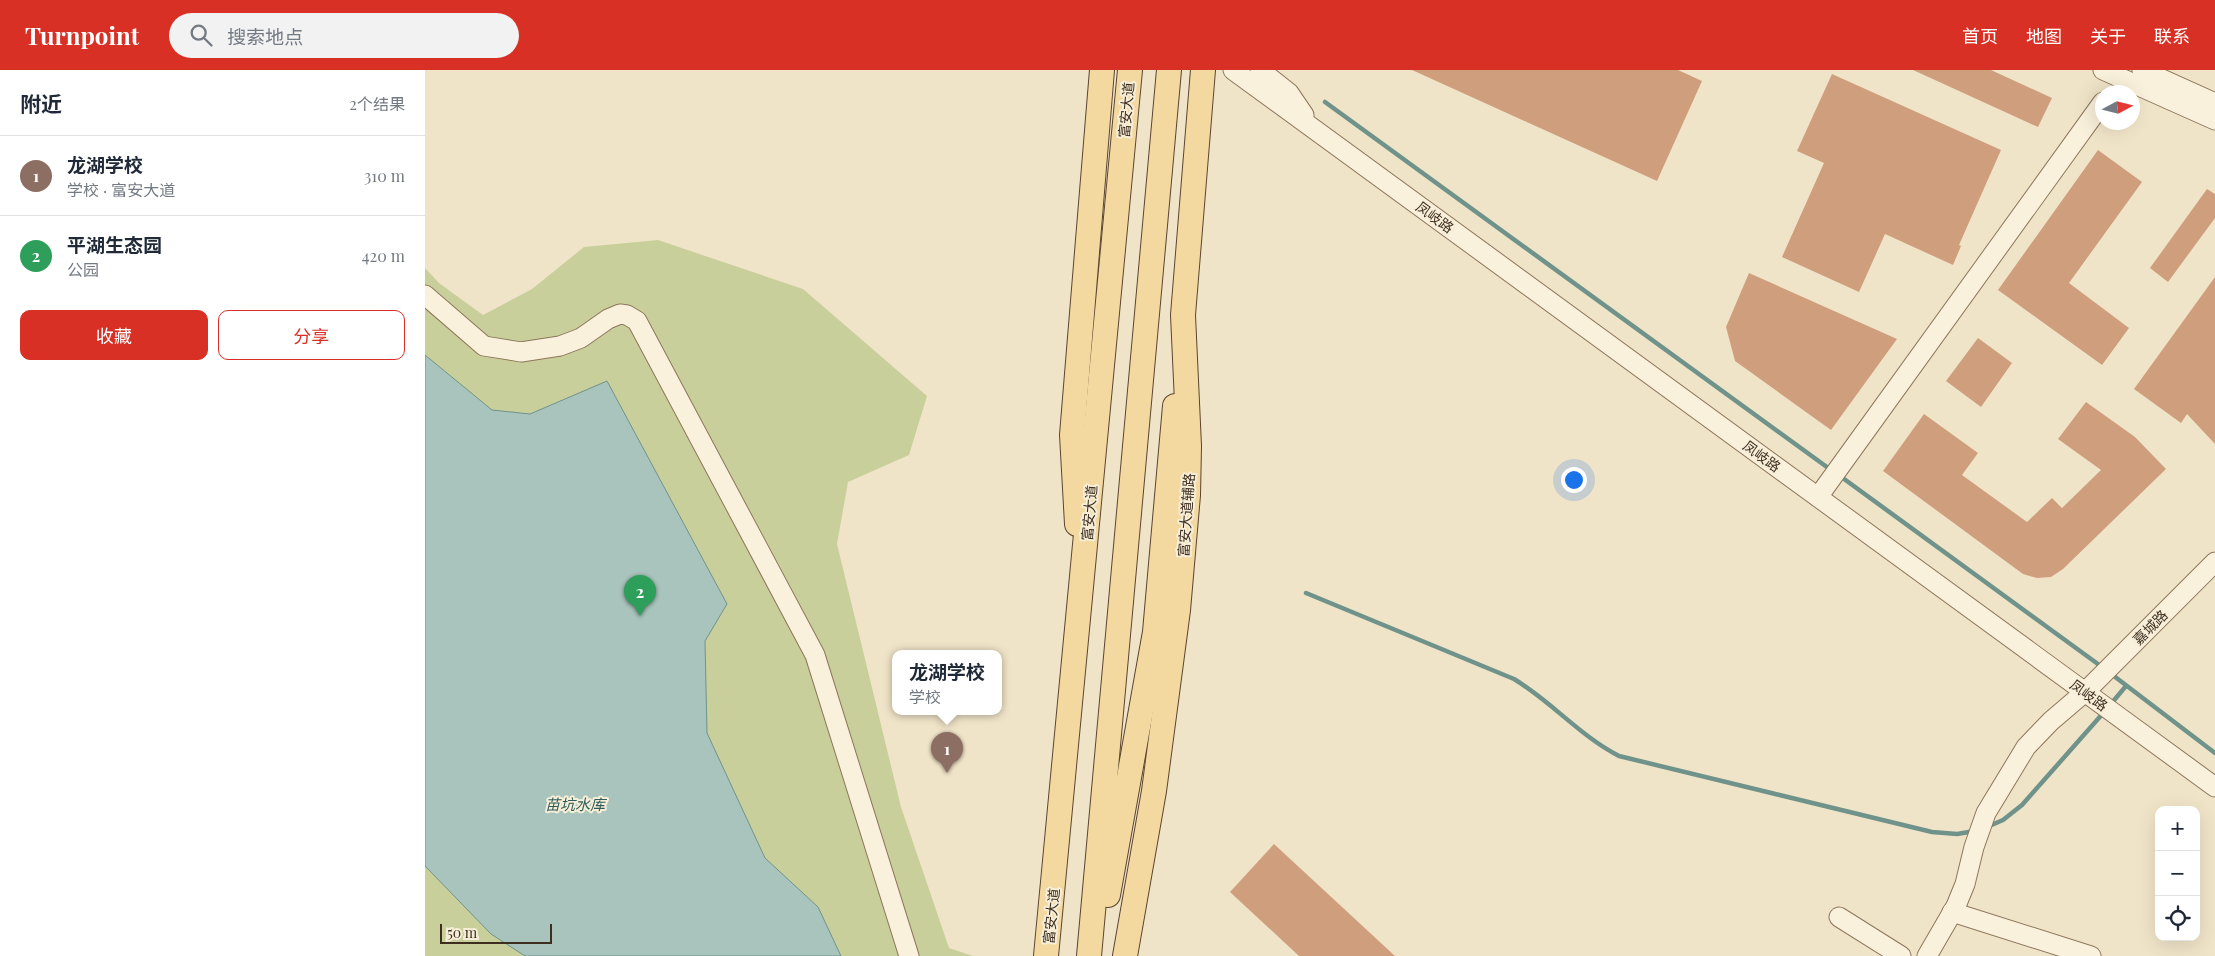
<!DOCTYPE html>
<html lang="zh">
<meta charset="utf-8">
<style>
body{margin:0;font-family:"Playfair Display","Noto Sans SC",serif;background:#f2f2f3;color:#1f2937}
.controls{position:absolute;right:15px;bottom:15px;display:grid;overflow:hidden;border-radius:10px;box-shadow:0 5px 20px #0002}
.controls button{width:45px;height:45px;display:grid;place-items:center;padding:0;border:0;border-bottom:1px solid #e0e1e3;background:#fff;color:#1f2937;font:25px sans-serif}
.compass{position:absolute;left:1670px;top:15px;width:45px;height:45px;border-radius:50%;background:#fff;box-shadow:0 5px 20px #0002;rotate:83deg}
.scale{position:absolute;left:15px;bottom:12px;width:112px;box-sizing:border-box;padding-left:5px;border:2px solid #3d2e20;border-top:0;font-size:14px;line-height:18px;white-space:nowrap;color:#3d2e20;-webkit-text-stroke:4px #f7eed8;paint-order:stroke}
.you{position:absolute;left:1148px;top:409px;width:18px;height:18px;margin:-12px;border:4px solid #fff;border-radius:50%;background:#1a73e8;box-shadow:0 0 0 8px #1a73e833}
.badge{display:grid;place-items:center;width:32px;height:32px;border-radius:50%;background:#d93025;color:#fff;font-size:16px;font-weight:700}
.pin{position:absolute;translate:-50% -41px;filter:drop-shadow(0 1px 2px #0008)}
.pin::after{content:'';position:absolute;top:26px;width:18px;height:15px;background:inherit;clip-path:polygon(0 0,100% 0,50% 100%)}
.popup{position:absolute;left:467px;top:580px;width:110px;height:65px;box-sizing:border-box;display:grid;place-content:center;border-radius:10px;background:#fff;filter:drop-shadow(0 1px 4px #0005);font-size:16px;white-space:nowrap;color:#747a83}
.popup b{font-size:19px;color:#1f2937}
.popup::after{content:'';position:absolute;left:50%;top:100%;margin-left:-10px;border:10px solid transparent;border-top-color:#fff}
.list{margin:0;padding:0;list-style:none}
h2{display:flex;justify-content:space-between;align-items:center;height:65px;margin:0;padding:0 20px;font-size:21px}
h2 small{font-size:16px;font-weight:400;color:#747a83}
.list li{display:grid;grid-template-columns:32px 1fr auto;gap:15px;align-items:center;box-sizing:border-box;height:80px;padding:0 20px;border-top:1px solid #e0e1e3}
.list b{display:block;font-size:19px;white-space:nowrap}
.list p{margin:0;font-size:16px;white-space:nowrap;color:#747a83}
.list em{font-size:16px;font-style:normal;color:#747a83}
.actions{display:flex;gap:10px;padding:15px 20px}
.actions a{flex:1;padding:11px 0;border:1px solid #d93025;border-radius:10px;text-align:center;font-size:18px;color:#d93025}
.actions .main{background:#d93025;color:#fff}
.icon{flex:none;width:28px;height:28px;fill:none;stroke:currentColor;stroke-width:2;stroke-linecap:round;stroke-linejoin:round}
.map{position:relative;flex:none;width:1790px;height:886px;overflow:hidden}
header{display:flex;align-items:center;gap:30px;box-sizing:border-box;height:70px;padding:0 25px;background:#d93025;color:#fff}
header strong{font-size:24px}
nav{display:flex;gap:28px;margin-inline-start:auto;font-size:18px}
.search{width:350px;height:45px;background:#f2f2f3;display:flex;align-items:center;gap:12px;box-sizing:border-box;padding:0 18px;border-radius:28px;color:#747a83;font-size:19px}
main{display:flex}
aside{flex:1;background:#fff}
.map>svg:first-child{display:block}
.green{fill:#c9cf9b}
.water{fill:#a9c4bc;stroke:#6f938a}
.lines{fill:none;stroke-linecap:round;stroke-linejoin:round}
.stream{stroke:#6f938a;stroke-width:4.5}
.building{fill:#cf9f7d}
.minor-casing{stroke:#8d765c;stroke-width:21}
.major-casing{stroke:#5b4430;stroke-width:26}
.minor{stroke:#faf1dc;stroke-width:19}
.major{stroke:#f3d9a0;stroke-width:24}
.labels{text-anchor:middle;dominant-baseline:central;stroke-width:4;stroke-linejoin:round;paint-order:stroke}
.street-label{font-size:14px;fill:#3d2e20;stroke:#f7eed8}
.water-label{font-size:15px;font-style:italic;fill:#2f5d5a;stroke:#f7eed8}
</style>
<header>
<strong>Turnpoint</strong>
<div class="search"><svg class="icon" aria-label="search" viewBox="0 0 24 24"><circle cx="10" cy="10" r="6"/><path d="M15 15l6 6"/></svg>搜索地点</div>
<nav><a>首页</a><a>地图</a><a>关于</a><a>联系</a></nav>
</header>
<main>
<aside>
<h2>附近<small>2个结果</small></h2>
<ul class="list">
<li><span class="badge" style="background:#8d6e63">1</span><div><b>龙湖学校</b><p>学校 · 富安大道</p></div><em>310 m</em></li>
<li><span class="badge" style="background:#2e9e5b">2</span><div><b>平湖生态园</b><p>公园</p></div><em>420 m</em></li>
</ul>
<div class="actions"><a class="main">收藏</a><a>分享</a></div>
</aside>
<div class="map">
<svg width="1790" height="886" viewBox="0 0 1790 886">
<rect width="100%" height="100%" fill="#f0e4c8"/>
<polygon class="green" points="233,170 378,219 502,326 484,385 423,412 412,474 476,737 524,878 548,886 0,886 0,198 14,213 58,245 107,219 159,177"/>
<polygon class="water" points="0,285 67,340 105,344 182,311 302,534 280,571 282,663 340,788 393,837 416,886 100,886 66,864 0,796"/>
<g class="lines">
<g class="stream">
<polyline points="900,32 1406,400"/>
<polyline points="1415,406 1677,597"/>
<path d="M881,523L1089,609C1127,632 1155,666 1194,686L1507,762L1532,764L1550,761"/>
<polyline points="1685,603 1790,683"/>
<polyline points="1685,635 1701,616"/>
<polyline points="1562,757 1578,750 1597,735 1680,641"/>
</g>
</g>
<g class="building">
<polygon points="987,0 1253,0 1277,11 1232,111"/>
<polygon points="1488,0 1566,0 1627,28 1613,57"/>
<polygon points="1407,4 1576,80 1534,175 1536,176 1528,195 1460,164 1434,222 1357,187 1399,93 1372,81"/>
<polygon points="1673,80 1717,112 1644,213 1704,258 1677,295 1573,220"/>
<polygon points="1782,119 1790,124 1790,148 1743,212 1725,198"/>
<polygon points="1324,203 1472,269 1406,360 1310,291 1301,257"/>
<polygon points="1790,207 1790,374 1762,344 1756,353 1709,319"/>
<polygon points="1553,268 1587,293 1556,337 1521,311"/>
<polygon points="1661,332 1710,367 1741,399 1638,499 1626,507 1612,508 1598,504 1458,401 1499,344 1553,383 1537,405 1602,452 1627,428 1637,438 1676,400 1633,369"/>
<polygon points="849,774 943,861 970,886 874,886 805,822"/>
</g>
<g class="lines">
<g class="minor-casing">
<g id="minor">
<polyline points="808,0 1790,717"/>
<polyline points="835,0 864,23 879,45"/>
<polyline points="1678,0 1790,50"/>
<polyline points="1717,0 1790,33"/>
<polyline points="0,225 59,276 96,282 135,276 156,268 183,249 195,244 202,245 212,251 390,585 484,886"/>
<polyline points="1393,427 1678,32"/>
<polyline points="1527,842 1666,886"/>
<polyline points="1414,847 1476,886"/>
<polyline points="1502,886 1531,836 1540,814 1549,777 1561,743 1601,677 1626,651 1660,622 1790,492"/>
</g>
</g>
<g class="major-casing">
<g id="major">
<polyline points="652,454 647,365 677,0"/>
<polyline points="683,825 730,562 750,336"/>
<polyline points="621,886 705,0"/>
<polyline points="664,886 744,0"/>
<polyline points="700,886 729,721 753,540 763,425 764,376 758,245 778,0"/>
</g>
</g>
<use href="#minor" class="minor"/>
<use href="#major" class="major"/>
</g>
<g class="labels">
<g class="street-label">
<text transform="translate(701 40) rotate(-85)">富安大道</text>
<text transform="translate(1010 147) rotate(36)">凤岐路</text>
<text transform="translate(1337 386) rotate(36)">凤岐路</text>
<text transform="translate(664 443) rotate(-85)">富安大道</text>
<text transform="translate(761 445) rotate(-86)">富安大道辅路</text>
<text transform="translate(1725 557) rotate(-45)">嘉城路</text>
<text transform="translate(1664 625) rotate(36)">凤岐路</text>
<text transform="translate(626 846) rotate(-84)">富安大道</text>
</g>
<g class="water-label">
<text x="150" y="734">苗坑水库</text>
</g>
</g>
</svg>
<div class="controls">
<button>+</button>
<button>−</button>
<button><svg class="icon" aria-label="locate" viewBox="0 0 24 24"><circle cx="12" cy="12" r="6"/><path d="M12 2v4M12 18v4M2 12h4M18 12h4"/></svg></button>
</div>
<svg class="compass" viewBox="-18 -18 36 36"><path d="M0-13l5 13h-10z" fill="#e53935"/><path d="M0 13l5-13h-10z" fill="#747a83"/></svg>
<div class="scale">50 m</div>
<div class="you"></div>
<div class="pin badge" style="left:522px;top:703px;background:#8d6e63">1</div>
<div class="popup"><b>龙湖学校</b>学校</div>
<div class="pin badge" style="left:215px;top:546px;background:#2e9e5b">2</div>
</div>
</main>
